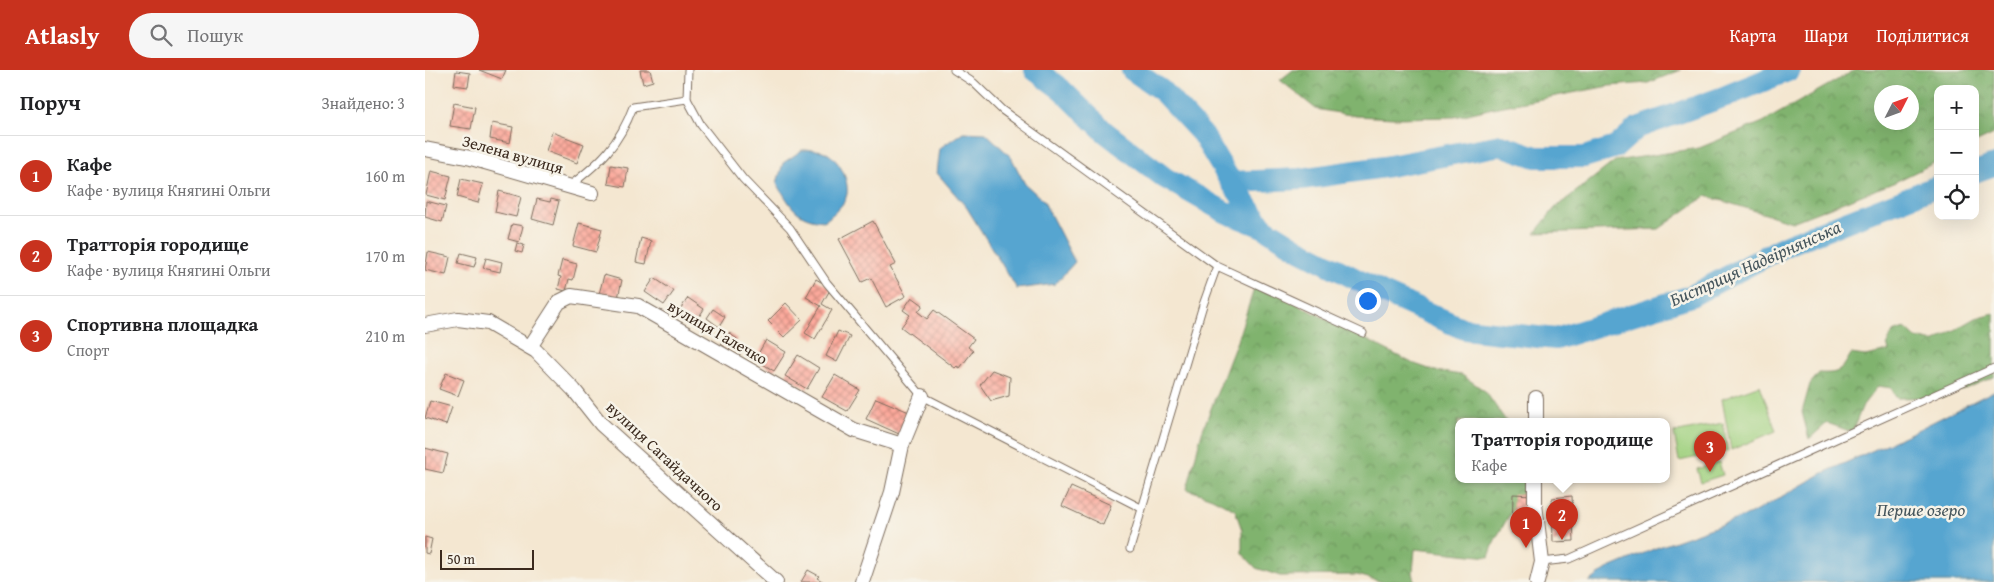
<!DOCTYPE html>
<html lang="uk">
<meta charset="utf-8">
<style>
body{margin:0;font-family:"Gentium Book Plus",serif;background:#f6f6f6;color:#202124}
.controls{position:absolute;right:15px;top:15px;display:grid;overflow:hidden;border-radius:10px;box-shadow:0 5px 20px #0002}
.controls button{width:45px;height:45px;display:grid;place-items:center;padding:0;border:0;border-bottom:1px solid #e0e0e0;background:#fff;color:#202124;font:25px sans-serif}
.compass{position:absolute;left:1449px;top:15px;width:45px;height:45px;border-radius:50%;background:#fff;box-shadow:0 5px 20px #0002;rotate:48deg}
.scale{position:absolute;left:15px;bottom:12px;width:94px;box-sizing:border-box;padding-left:5px;border:2px solid #3b2a1e;border-top:0;font-size:14px;line-height:18px;white-space:nowrap;color:#3b2a1e;-webkit-text-stroke:4px #f7f3e8;paint-order:stroke}
.you{position:absolute;left:942px;top:230px;width:18px;height:18px;margin:-12px;border:4px solid #fff;border-radius:50%;background:#1a73e8;box-shadow:0 0 0 8px #1a73e833}
.badge{display:grid;place-items:center;width:32px;height:32px;border-radius:50%;background:#c8321e;color:#fff;font-size:16px;font-weight:700}
.pin{position:absolute;translate:-50% -41px;filter:drop-shadow(0 1px 2px #0008)}
.pin::after{content:'';position:absolute;top:26px;width:18px;height:15px;background:inherit;clip-path:polygon(0 0,100% 0,50% 100%)}
.popup{position:absolute;left:1030px;top:348px;width:215px;height:65px;box-sizing:border-box;display:grid;place-content:center;border-radius:10px;background:#fff;filter:drop-shadow(0 1px 4px #0005);font-size:16px;white-space:nowrap;color:#757577}
.popup b{font-size:19px;color:#202124}
.popup::after{content:'';position:absolute;left:50%;top:100%;margin-left:-10px;border:10px solid transparent;border-top-color:#fff}
.list{margin:0;padding:0;list-style:none}
h2{display:flex;justify-content:space-between;align-items:center;height:65px;margin:0;padding:0 20px;font-size:21px}
h2 small{font-size:16px;font-weight:400;color:#757577}
.list li{display:grid;grid-template-columns:32px 1fr auto;gap:15px;align-items:center;box-sizing:border-box;height:80px;padding:0 20px;border-top:1px solid #e0e0e0}
.list b{display:block;font-size:19px;white-space:nowrap}
.list p{margin:0;font-size:16px;white-space:nowrap;color:#757577}
.list em{font-size:16px;font-style:normal;color:#757577}
.icon{flex:none;width:28px;height:28px;fill:none;stroke:currentColor;stroke-width:2;stroke-linecap:round;stroke-linejoin:round}
.map{position:relative;flex:none;width:1569px;height:512px;overflow:hidden}
header{display:flex;align-items:center;gap:30px;box-sizing:border-box;height:70px;padding:0 25px;background:#c8321e;color:#fff}
header strong{font-size:24px}
nav{display:flex;gap:28px;margin-inline-start:auto;font-size:18px}
.search{width:350px;height:45px;background:#f6f6f6;display:flex;align-items:center;gap:12px;box-sizing:border-box;padding:0 18px;border-radius:28px;color:#757577;font-size:19px}
main{display:flex}
aside{flex:1;background:#fff}
.map>svg:first-child{display:block}
.forest{fill:url(#forest-crowns);stroke:#5e6e46;fill-rule:evenodd}
.garden{fill:#a0d180;stroke:#6e7e4f}
.water{fill:#57a5d0;stroke:#496877}
.lines{fill:none;stroke-linecap:round;stroke-linejoin:round}
.river{stroke:#57a5d0;stroke-width:22}
.building{fill:url(#building-cross-hatch)}
.lane-casing{stroke:#7c6c5d;stroke-width:9}
.street-casing{stroke:#7c6c5d;stroke-width:16}
.lane{stroke:#fff;stroke-width:7}
.street{stroke:#fff;stroke-width:14}
.labels{text-anchor:middle;dominant-baseline:central;stroke-width:5;stroke-linejoin:round;paint-order:stroke}
.street-label{font-size:16px;fill:#3b2a1e;stroke:#f7f3e8}
.water-label{font-size:18px;font-style:italic;fill:#45555c;stroke:#f7f3e8}
</style>
<header>
<strong>Atlasly</strong>
<div class="search"><svg class="icon" aria-label="search" viewBox="0 0 24 24"><circle cx="10" cy="10" r="6"/><path d="M15 15l6 6"/></svg>Пошук</div>
<nav><a>Карта</a><a>Шари</a><a>Поділитися</a></nav>
</header>
<main>
<aside>
<h2>Поруч<small>Знайдено: 3</small></h2>
<ul class="list">
<li><span class="badge">1</span><div><b>Кафе</b><p>Кафе · вулиця Княгині Ольги</p></div><em>160 m</em></li>
<li><span class="badge">2</span><div><b>Тратторія городище</b><p>Кафе · вулиця Княгині Ольги</p></div><em>170 m</em></li>
<li><span class="badge">3</span><div><b>Спортивна площадка</b><p>Спорт</p></div><em>210 m</em></li>
</ul>
</aside>
<div class="map">
<svg width="1569" height="512" viewBox="0 0 1569 512">
<defs>
<pattern id="forest-crowns" width="20" height="18" patternUnits="userSpaceOnUse" patternTransform="scale(1.25)"><rect width="20" height="18" fill="#80b36e"/><path d="M2 6a3 3 0 1 1 6 0M12 15a3 3 0 1 1 6 0" fill="none" stroke="#6a925a"/></pattern>
<pattern id="building-cross-hatch" width="8" height="8" patternUnits="userSpaceOnUse" patternTransform="scale(1.25)"><rect width="8" height="8" fill="#fca99b"/><path d="M0 0l8 8M0 8l8-8" fill="none" stroke="#cd8a7e"/></pattern>
</defs>
<rect width="100%" height="100%" fill="#f7f3e8"/>
<filter id="ink" filterUnits="userSpaceOnUse"><feTurbulence type="fractalNoise" baseFrequency=".02" numOctaves="2"/><feDisplacementMap in="SourceGraphic" scale="10" xChannelSelector="R" yChannelSelector="G"/><feConvolveMatrix kernelMatrix="1 2 1 2 8 2 1 2 1" color-interpolation-filters="sRGB"/></filter>
<filter id="wash" filterUnits="userSpaceOnUse"><feTurbulence type="fractalNoise" baseFrequency=".0096" numOctaves="4" result="noise"/><feDisplacementMap in="SourceGraphic" scale="20" xChannelSelector="R" yChannelSelector="G"/><feGaussianBlur stdDeviation="1.12" result="paint"/><feColorMatrix in="noise" values="0 0 0 0 0 0 0 0 0 0 0 0 0 0 0 0 0 1.4 0 .05"/><feComposite in="paint" operator="in"/></filter>
<g filter="url(#wash)">
<rect width="100%" height="100%" fill="#f4e7d1"/>
<g class="forest">
<polygon points="868,0 1256,0 1223,13 1184,16 1068,38 1030,47 969,48 931,46 891,39 855,10"/>
<path d="M1430,0H1569V64L1550,73V19H1513V91L1468,113L1367,152L1281,126L1234,159L1110,163L1130,138L1190,91L1274,78L1338,52ZM1486,22V52H1456V22Z"/>
<polygon points="831,213 987,293 1010,301 1037,305 1060,321 1081,351 1033,351 1033,409 1103,409 1104,411 1070,470 1064,487 990,479 988,502 990,512 958,512 932,505 855,506 831,498 817,483 817,460 810,440 787,428 762,419 777,362 812,271"/>
<path d="M1569,243V307L1520,327L1472,328L1466,318L1453,316L1438,335L1427,362L1402,353L1384,369L1377,342L1385,314L1394,303C1415,304 1416,301 1426,284L1440,286L1464,281L1462,274L1468,262L1480,258L1491,268L1509,272L1551,248Z"/>
</g>
<g class="garden">
<polygon points="1335,315 1351,361 1306,380 1297,329"/>
<polygon points="1298,353 1303,381 1254,391 1249,363"/>
<polygon points="1294,392 1298,405 1276,412 1272,399"/>
</g>
<g class="water">
<polygon points="538,62 561,63 586,87 600,114 618,130 650,192 630,214 592,219 542,138 512,103 515,78"/>
<path d="M377,80C383,80 394,79 400,82C414,89 424,109 422,124C420,135 408,144 400,151C371,149 366,137 352,113L358,93Z"/>
<polygon points="1569,321 1569,512 1164,512 1182,499 1231,478 1326,444 1398,403 1486,363"/>
</g>
<g class="lines">
<g class="river">
<polyline points="610,0 636,19 680,62 740,108 800,142 838,157"/>
<polyline points="707,0 736,20 777,64 806,112 838,157 875,180 958,223 1039,259 1131,269 1266,226 1364,174 1513,116"/>
<polyline points="1550,102 1569,95"/>
<polyline points="806,112 876,109 959,97 1076,75 1111,87 1159,87 1191,77 1212,58 1301,26 1365,0"/>
</g>
</g>
<g id="blocks">
<g class="building">
<polygon points="54,0 81,0 77,9"/>
<polygon points="215,0 225,0 228,11 218,14"/>
<polygon points="31,1 45,3 43,17 29,15"/>
<polygon points="29,33 50,37 46,59 25,56"/>
<polygon points="67,53 88,57 85,73 65,69"/>
<polygon points="127,62 159,74 152,93 121,81"/>
<polygon points="186,95 203,98 200,117 183,114"/>
<polygon points="6,101 26,106 20,130 1,125"/>
<polygon points="36,109 58,114 53,133 32,127"/>
<polygon points="74,121 96,127 91,147 70,142"/>
<polygon points="112,129 125,132 126,129 134,131 128,155 107,149"/>
<polygon points="1,131 21,136 17,152 0,147"/>
<polygon points="448,151 471,194 465,197 481,226 461,237 446,208 437,212 414,169"/>
<polygon points="154,153 177,159 171,182 148,176"/>
<polygon points="87,154 98,156 94,172 83,169"/>
<polygon points="216,168 226,171 221,194 211,192"/>
<polygon points="92,173 99,175 97,183 90,181"/>
<polygon points="3,182 25,187 21,205 0,200"/>
<polygon points="36,183 52,187 49,197 33,193"/>
<polygon points="61,188 77,192 75,202 58,198"/>
<polygon points="137,190 152,194 148,210 144,209 141,221 133,219 136,207 133,206"/>
<polygon points="179,205 197,210 193,228 174,224"/>
<polygon points="229,208 249,221 239,235 220,222"/>
<polygon points="391,209 406,218 397,234 407,240 390,269 380,263 396,236 381,227"/>
<polygon points="487,227 498,235 493,242 502,249 509,240 549,269 543,277 548,281 535,298 532,296 530,298 476,257 485,245 478,240"/>
<polygon points="263,228 279,239 270,253 253,242"/>
<polygon points="361,233 377,250 359,267 343,251"/>
<polygon points="288,239 300,247 294,257 282,248"/>
<polygon points="413,261 425,266 412,292 401,286"/>
<polygon points="304,263 312,269 304,280 296,274"/>
<polygon points="341,270 361,282 349,301 330,289"/>
<polygon points="373,285 394,298 382,319 360,306"/>
<polygon points="567,300 585,307 584,326 566,331 555,315"/>
<polygon points="21,303 39,310 33,326 14,319"/>
<polygon points="410,305 435,320 422,341 397,327"/>
<polygon points="451,328 484,342 474,364 441,349"/>
<polygon points="5,331 27,337 21,355 0,348"/>
<polygon points="0,378 23,384 18,403 0,399"/>
<polygon points="646,417 686,435 678,455 637,436"/>
<polygon points="1088,424 1108,425 1108,464 1087,463"/>
<polygon points="1147,426 1149,471 1128,472 1127,428"/>
<polygon points="0,467 7,469 4,484 0,483"/>
<polygon points="383,500 394,506 392,508 399,512 376,512"/>
</g>
</g>
</g>
<g filter="url(#ink)">
<use href="#blocks" fill-opacity="0" stroke="#7c6c5d" stroke-width="1"/>
<g class="lines">
<g class="lane-casing">
<g id="lane">
<polyline points="529,0 549,13 577,40 792,196 938,263"/>
<polyline points="262,29 276,55 318,109 365,158 402,213 497,326 716,438"/>
<path d="M143,117C175,93 194,75 208,37L262,29L263,0"/>
<polyline points="705,479 778,235 792,196"/>
<polyline points="1117,492 1144,489 1569,298"/>
</g>
</g>
<g class="street-casing">
<g id="street">
<polyline points="0,79 46,88 167,123"/>
<polyline points="0,255 33,249 63,253 111,281 149,320 176,354 351,512"/>
<polyline points="105,277 134,232 146,226 213,236 429,360 477,375"/>
<polyline points="1111,351 1111,328"/>
<polyline points="1110,409 1110,434 1117,492 1112,512"/>
<polyline points="437,512 467,422 477,375 497,326"/>
</g>
</g>
<use href="#lane" class="lane"/>
<use href="#street" class="street"/>
</g>
</g>
<g class="labels">
<g class="street-label">
<text transform="translate(88 84) rotate(16)">Зелена вулиця</text>
<text transform="translate(293 262) rotate(30)">вулиця Галечко</text>
<text transform="translate(240 386) rotate(43)">вулиця Сагайдачного</text>
</g>
<g class="water-label">
<text transform="translate(1330 193) rotate(-24)">Бистриця Надвірнянська</text>
<text x="1496" y="439">Перше озеро</text>
</g>
</g>
</svg>
<div class="controls">
<button>+</button>
<button>−</button>
<button><svg class="icon" aria-label="locate" viewBox="0 0 24 24"><circle cx="12" cy="12" r="6"/><path d="M12 2v4M12 18v4M2 12h4M18 12h4"/></svg></button>
</div>
<svg class="compass" viewBox="-18 -18 36 36"><path d="M0-13l5 13h-10z" fill="#e53935"/><path d="M0 13l5-13h-10z" fill="#757577"/></svg>
<div class="scale">50 m</div>
<div class="you"></div>
<div class="pin badge" style="left:1101px;top:478px">1</div>
<div class="pin badge" style="left:1137px;top:470px">2</div>
<div class="popup"><b>Тратторія городище</b>Кафе</div>
<div class="pin badge" style="left:1285px;top:402px">3</div>
</div>
</main>
